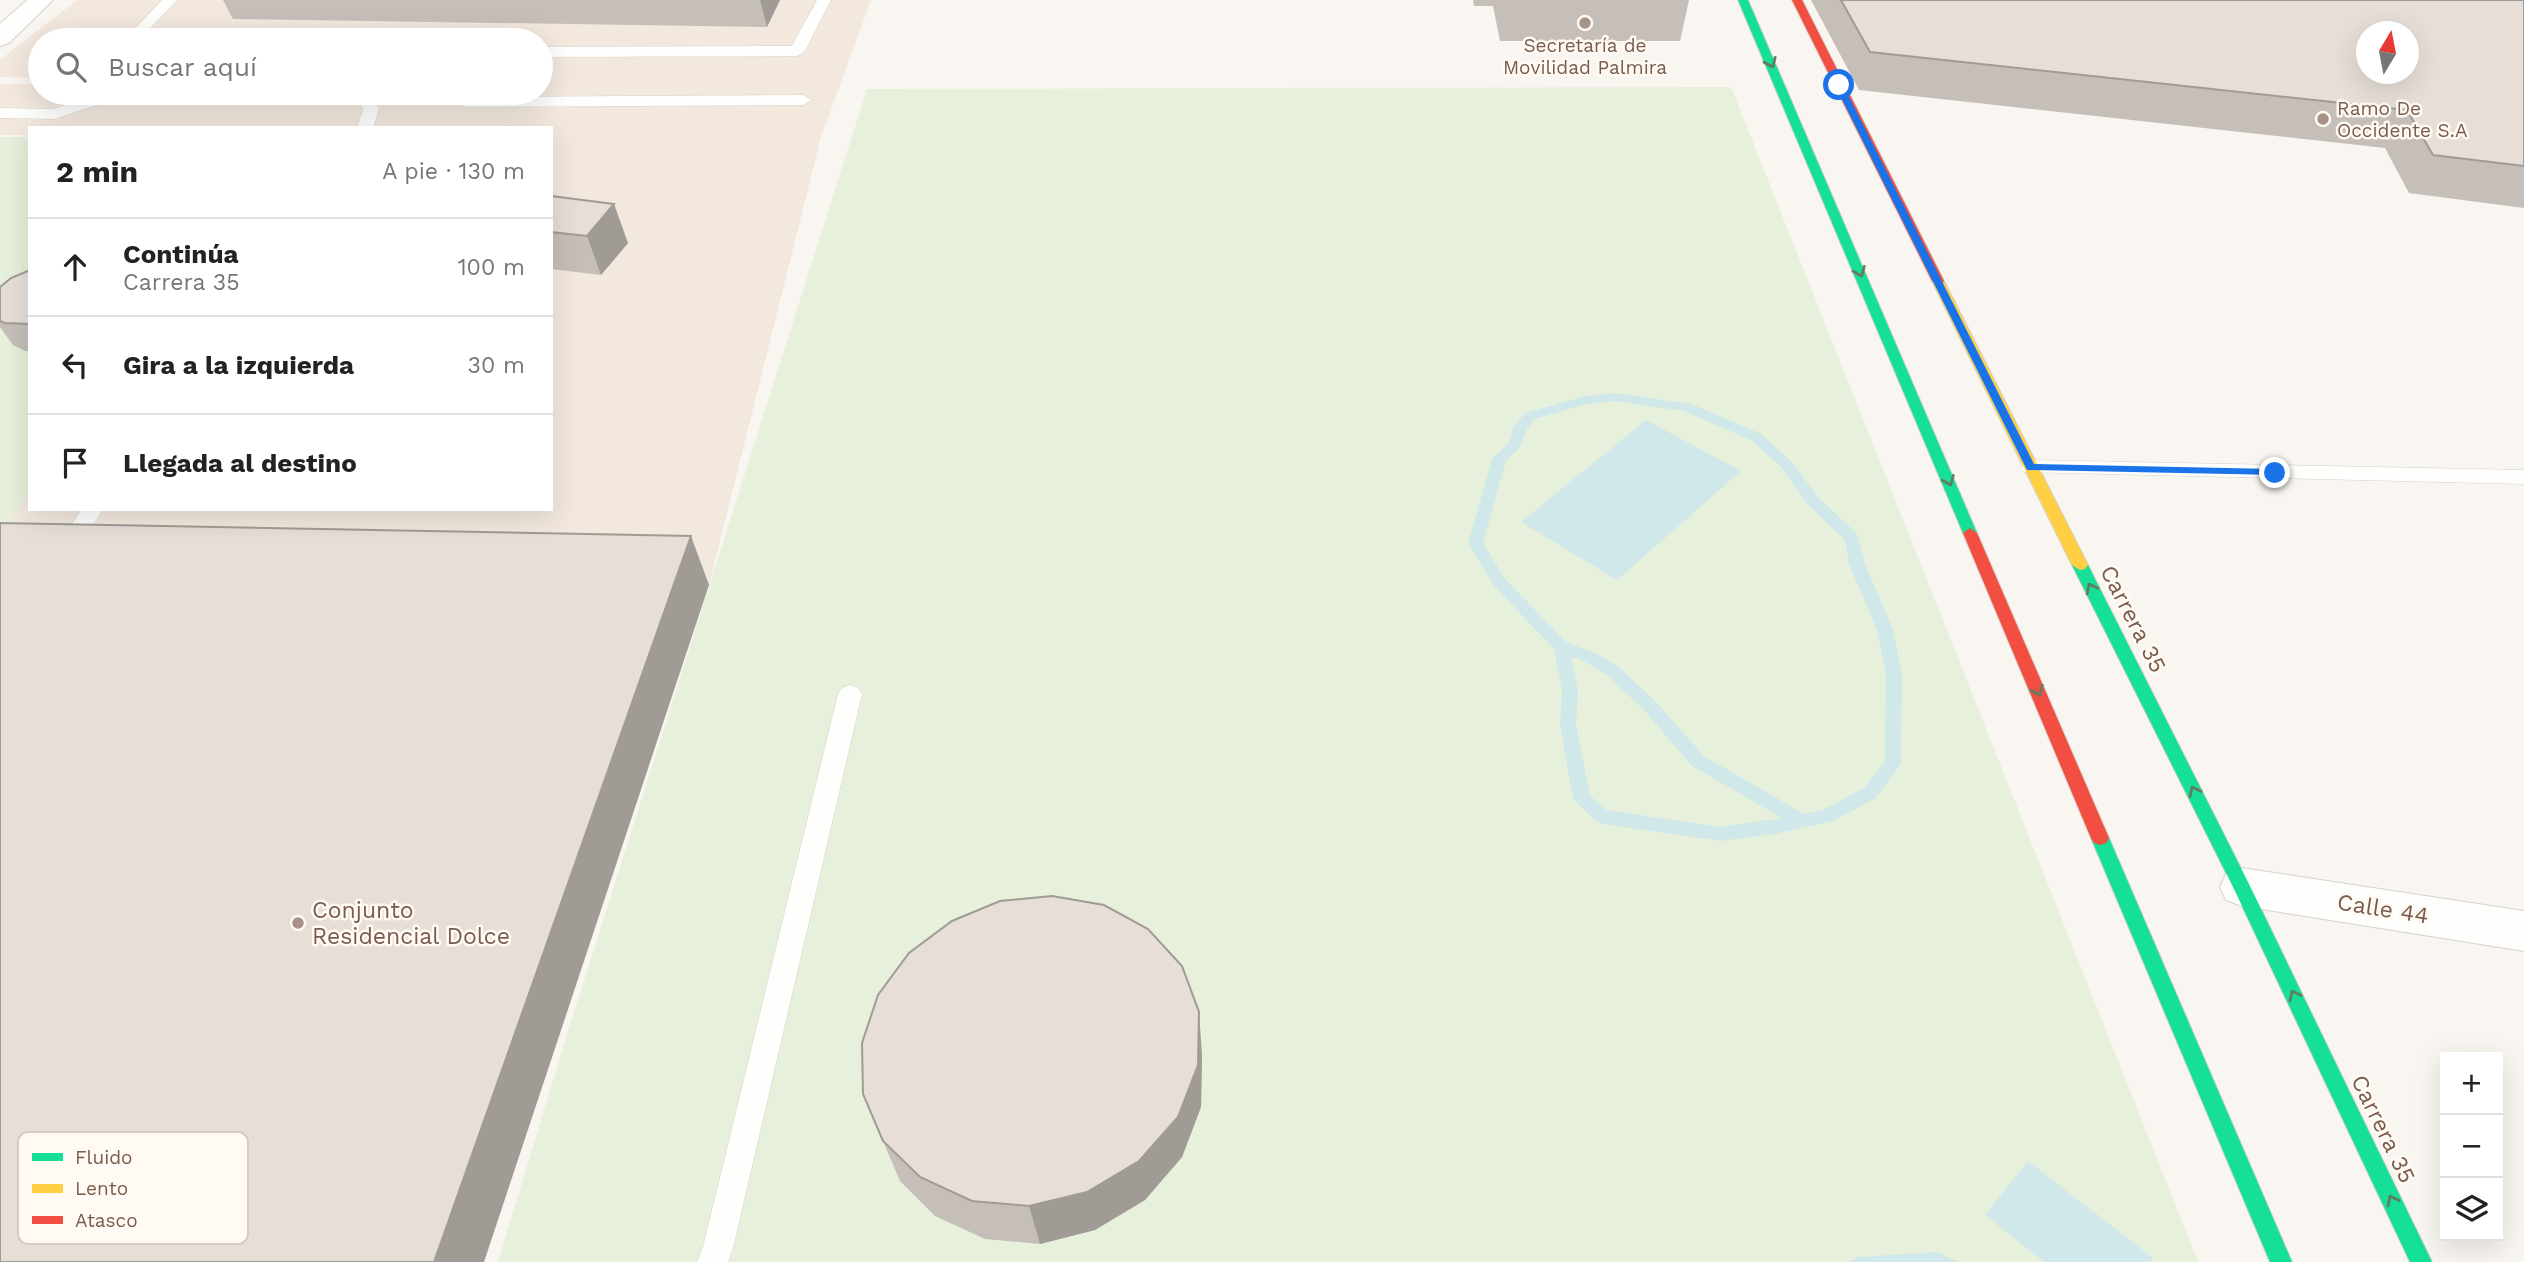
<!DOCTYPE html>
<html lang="es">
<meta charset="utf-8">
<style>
body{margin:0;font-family:"Work Sans",sans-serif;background:#f6f6f6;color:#222}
.controls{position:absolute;right:21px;bottom:21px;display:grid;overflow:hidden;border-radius:0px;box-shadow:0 7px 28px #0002}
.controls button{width:63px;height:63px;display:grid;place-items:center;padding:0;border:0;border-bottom:2px solid #e0e0e0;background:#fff;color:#222;font:35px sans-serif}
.compass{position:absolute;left:2356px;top:21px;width:63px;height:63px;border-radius:50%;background:#fff;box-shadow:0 7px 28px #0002;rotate:10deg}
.stop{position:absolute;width:21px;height:21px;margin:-16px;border:5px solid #1a73e8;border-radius:50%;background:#fff}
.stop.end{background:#1a73e8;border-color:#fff;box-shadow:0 2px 7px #0008}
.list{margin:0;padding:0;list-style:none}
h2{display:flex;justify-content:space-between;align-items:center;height:91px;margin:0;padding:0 28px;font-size:30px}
h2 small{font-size:23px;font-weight:400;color:#767676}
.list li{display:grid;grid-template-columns:46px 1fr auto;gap:21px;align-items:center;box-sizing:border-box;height:98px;padding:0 28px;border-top:2px solid #e0e0e0}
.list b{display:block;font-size:26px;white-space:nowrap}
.list p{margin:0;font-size:23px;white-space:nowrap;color:#767676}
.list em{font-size:23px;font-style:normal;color:#767676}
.icon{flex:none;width:38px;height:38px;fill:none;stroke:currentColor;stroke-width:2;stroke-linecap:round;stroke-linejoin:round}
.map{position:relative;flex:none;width:2524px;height:1262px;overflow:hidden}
.search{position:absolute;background:#fff;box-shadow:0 7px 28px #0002;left:28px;top:28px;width:525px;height:77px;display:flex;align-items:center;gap:18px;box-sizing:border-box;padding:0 24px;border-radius:38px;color:#767676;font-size:26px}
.panel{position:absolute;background:#fff;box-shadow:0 7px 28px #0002;left:28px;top:126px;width:525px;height:385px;border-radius:0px}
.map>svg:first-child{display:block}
.residential{fill:#f2e8de}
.green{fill:#e7f0db}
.water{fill:#d0e8ea}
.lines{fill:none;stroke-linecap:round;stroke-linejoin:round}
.stream{fill:#d0e8ea;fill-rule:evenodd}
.lane-casing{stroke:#d7d1cb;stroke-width:1}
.street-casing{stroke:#d7d1cb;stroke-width:2}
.fast-casing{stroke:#d9d2cb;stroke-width:2}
.slow-casing{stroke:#d9d2cb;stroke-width:2}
.jam-casing{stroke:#d9d2cb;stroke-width:2}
.lane{fill:#fefefd;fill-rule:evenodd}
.street{fill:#fefefd;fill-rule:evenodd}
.fast{fill:#16e098;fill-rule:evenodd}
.slow{fill:#ffcf43;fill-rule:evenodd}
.jam{fill:#f24e42;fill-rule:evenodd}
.wall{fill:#c6bfb9}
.shaded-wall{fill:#a19b96}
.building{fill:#e6ded7;stroke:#a19b96;stroke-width:2;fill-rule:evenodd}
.oneway{stroke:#617d60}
.route{fill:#1a73e8}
.poi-dot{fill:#a69286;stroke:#fffaf3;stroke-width:2.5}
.labels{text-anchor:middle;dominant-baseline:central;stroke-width:5;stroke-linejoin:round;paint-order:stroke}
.far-poi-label{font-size:19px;fill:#7a5c4d;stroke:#fffaf3}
.street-label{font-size:23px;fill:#7a5c4d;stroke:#fffaf3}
.poi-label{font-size:23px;fill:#7a5c4d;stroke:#fffaf3;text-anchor:start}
.key{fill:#fffaf3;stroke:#d7cbc1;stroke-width:2}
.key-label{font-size:19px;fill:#7a5c4d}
</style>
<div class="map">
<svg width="2524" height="1262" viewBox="0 0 2524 1262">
<rect width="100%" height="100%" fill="#f9f5f0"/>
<polygon class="residential" points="77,0 871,0 821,137 709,585 0,531 30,493 30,509 551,509 551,128 30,128 30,135 0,135 0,84 40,84 40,93 541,93 541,40 40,40 40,78 0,77 0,60"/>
<g class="green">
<polygon points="1731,87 2198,1262 498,1262 569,1028 867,89"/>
<polygon points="0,137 30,137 30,493 0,531"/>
</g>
<g class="water">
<polygon points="1646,420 1741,471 1617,580 1521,522"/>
<polygon points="2028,1161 2153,1258 2150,1262 2044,1262 1985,1215"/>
<polygon points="1938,1252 1957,1262 1851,1262 1857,1257"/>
</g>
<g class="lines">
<path class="stream" d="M1614,393L1692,404L1761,434L1792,462L1818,497L1857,534L1865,564L1893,630L1902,675L1901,763L1876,798L1833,821L1775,834L1720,841L1603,824L1597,822L1573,799L1560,724L1562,689L1554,649L1495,587L1468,543L1492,459L1509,442L1513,428L1525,413L1586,396ZM1614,401L1684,411L1751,440L1782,468L1808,505L1845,540L1849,564L1877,630L1886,675L1885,761L1864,788L1823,810L1804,814L1704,756L1656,702L1619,667L1596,653L1567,643L1505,579L1483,543L1506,461L1520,447L1527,429L1535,419L1587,404ZM1571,657L1584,661L1607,675L1644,710L1692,766L1782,818L1720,827L1607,810L1590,796L1576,724L1578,689Z"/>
<g class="lane-casing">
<g id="lane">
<polygon points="162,0 177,0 139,40 124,40"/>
<polygon points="817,0 831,0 805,51 797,56 541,57 541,47 792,46"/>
<polygon points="102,93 347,93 371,97 379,109 373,128 357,128 363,109 360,104 343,102 106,102 55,119 0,118 0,108 53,109"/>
<polygon points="462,93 478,93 476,97 803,95 811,100 803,105 465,107 457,102"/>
<polygon points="2031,460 2524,470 2524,484 2024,472 2021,467 2024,462"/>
<polygon points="82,509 103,509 93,525 107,528 110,533 107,538 99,541 69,537 66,532"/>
<polygon points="850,685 858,688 862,694 733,1248 728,1262 697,1262 703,1247 838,694 842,688"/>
</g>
</g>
<g class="street-casing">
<g id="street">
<polygon points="27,0 53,0 9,43 0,46 0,24"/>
<polygon points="2242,868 2524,911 2524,951 2242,906 2226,900 2220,887 2226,874"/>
</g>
</g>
<g class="fast-casing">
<g id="fast">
<polygon points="1738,0 1748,0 1977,533 1975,537 1970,538 1963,533"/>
<polygon points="2080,560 2088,565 2248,882 2432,1262 2410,1262 2234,889 2072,565"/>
<polygon points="2100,831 2106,833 2109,838 2292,1262 2270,1262 2091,838 2094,833"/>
</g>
</g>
<g class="slow-casing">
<polygon id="slow" points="1938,277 1944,281 2088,565 2085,569 2080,570 2072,565 1932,281"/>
</g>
<g class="jam-casing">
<g id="jam">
<polygon points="1792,0 1802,0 1944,281 1942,284 1938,285 1932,281"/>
<polygon points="1970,528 1977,533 2109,838 2106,843 2100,845 2094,843 2091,838 1963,533"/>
</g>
</g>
<use href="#lane" class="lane"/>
<use href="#street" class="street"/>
<use href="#fast" class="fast"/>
<use href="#slow" class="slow"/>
<use href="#jam" class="jam"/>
</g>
<g class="wall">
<polygon points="223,0 780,0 767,27 233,19"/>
<polygon points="1473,0 1689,0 1680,41 1500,41 1493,6 1474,6"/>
<polygon points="1811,0 2524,0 2524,208 2409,193 2385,148 1859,90"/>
<polygon points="551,196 628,243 601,275 551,269"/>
<polygon points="30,270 30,351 25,351 13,345 0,327 0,287"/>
<polygon points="1202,1055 1201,1107 1182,1157 1145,1200 1095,1230 1040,1244 985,1239 935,1216 900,1181 863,1094"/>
</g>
<g class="shaded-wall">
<polygon points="760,0 780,0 767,27"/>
<polygon points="614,204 628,243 601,275 587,236"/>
<polygon points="691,536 709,585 484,1262 434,1262"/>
<polygon points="1199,1012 1202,1055 1201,1107 1182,1157 1145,1200 1095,1230 1040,1244 1029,1206"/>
</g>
<g class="building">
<path d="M1841,0H2524V166L2433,155L2407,110L1870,52ZM2367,32H2409V74H2367Z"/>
<polygon points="551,196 614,204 587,236 551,232"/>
<polygon points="30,270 30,324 5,323 0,321 0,287 11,278"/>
<polygon points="0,523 691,536 434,1262 0,1262"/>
<polygon points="1052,896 1104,905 1148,929 1182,966 1199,1012 1198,1065 1178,1117 1139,1161 1087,1192 1029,1206 972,1201 920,1177 883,1141 863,1094 862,1043 878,995 909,953 952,921 1000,901"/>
</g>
<defs><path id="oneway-chevron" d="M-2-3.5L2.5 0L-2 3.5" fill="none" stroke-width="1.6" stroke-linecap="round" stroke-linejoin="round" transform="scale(1.75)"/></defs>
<g class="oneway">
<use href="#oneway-chevron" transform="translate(1771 63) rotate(66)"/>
<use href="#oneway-chevron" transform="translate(1860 272) rotate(67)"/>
<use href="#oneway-chevron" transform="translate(1949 481) rotate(67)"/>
<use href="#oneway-chevron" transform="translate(2091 588) rotate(-117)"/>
<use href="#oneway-chevron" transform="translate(2038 691) rotate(67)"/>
<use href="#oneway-chevron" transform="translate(2194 791) rotate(-117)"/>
<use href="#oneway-chevron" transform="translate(2294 995) rotate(-116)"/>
<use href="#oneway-chevron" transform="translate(2392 1200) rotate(-116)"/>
</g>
<polygon class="route" points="1839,83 1843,85 2034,464 2275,469 2279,470 2279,475 2027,470 1835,85"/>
<g class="poi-dot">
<circle cx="1585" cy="23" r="7"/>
<circle cx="2323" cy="119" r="7"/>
<circle cx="298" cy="923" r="7"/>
</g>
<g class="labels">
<g class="far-poi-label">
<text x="1585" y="45">Secretaría de<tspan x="1585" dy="22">Movilidad Palmira</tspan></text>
<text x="2337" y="108" text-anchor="start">Ramo De<tspan x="2337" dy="22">Occidente S.A</tspan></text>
</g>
<g class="street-label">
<text transform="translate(2133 619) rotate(63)">Carrera 35</text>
<text transform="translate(2383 909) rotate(9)">Calle 44</text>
<text transform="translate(2383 1129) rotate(64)">Carrera 35</text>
</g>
<g class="poi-label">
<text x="312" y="910">Conjunto<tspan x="312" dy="26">Residencial Dolce</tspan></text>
</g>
</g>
<rect x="18" y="1132" width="230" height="112" rx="10" class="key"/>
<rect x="32" y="1153" width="31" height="8" fill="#16e098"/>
<rect x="32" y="1184" width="31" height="9" fill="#ffcf43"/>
<rect x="32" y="1216" width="31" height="8" fill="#f24e42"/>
<g class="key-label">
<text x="75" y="1164">Fluido</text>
<text x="75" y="1195">Lento</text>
<text x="75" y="1227">Atasco</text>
</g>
</svg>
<div class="controls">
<button>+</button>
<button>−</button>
<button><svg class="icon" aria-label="layers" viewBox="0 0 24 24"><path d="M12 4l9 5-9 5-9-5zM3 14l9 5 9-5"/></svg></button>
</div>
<svg class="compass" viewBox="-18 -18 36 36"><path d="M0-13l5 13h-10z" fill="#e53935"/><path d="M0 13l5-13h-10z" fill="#767676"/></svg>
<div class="stop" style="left:1839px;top:85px"></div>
<div class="stop end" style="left:2275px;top:473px"></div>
<div class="search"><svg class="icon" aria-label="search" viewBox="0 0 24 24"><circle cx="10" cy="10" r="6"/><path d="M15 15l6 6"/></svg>Buscar aquí</div>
<section class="panel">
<h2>2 min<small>A pie · 130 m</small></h2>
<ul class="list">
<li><svg class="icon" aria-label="ahead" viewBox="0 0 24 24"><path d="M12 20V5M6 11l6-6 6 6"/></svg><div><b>Continúa</b><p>Carrera 35</p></div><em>100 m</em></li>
<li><svg class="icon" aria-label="left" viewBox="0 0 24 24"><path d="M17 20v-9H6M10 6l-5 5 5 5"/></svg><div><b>Gira a la izquierda</b></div><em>30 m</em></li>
<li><svg class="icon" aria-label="arrive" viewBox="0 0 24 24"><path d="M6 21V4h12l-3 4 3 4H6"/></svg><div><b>Llegada al destino</b></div></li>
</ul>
</section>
</div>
